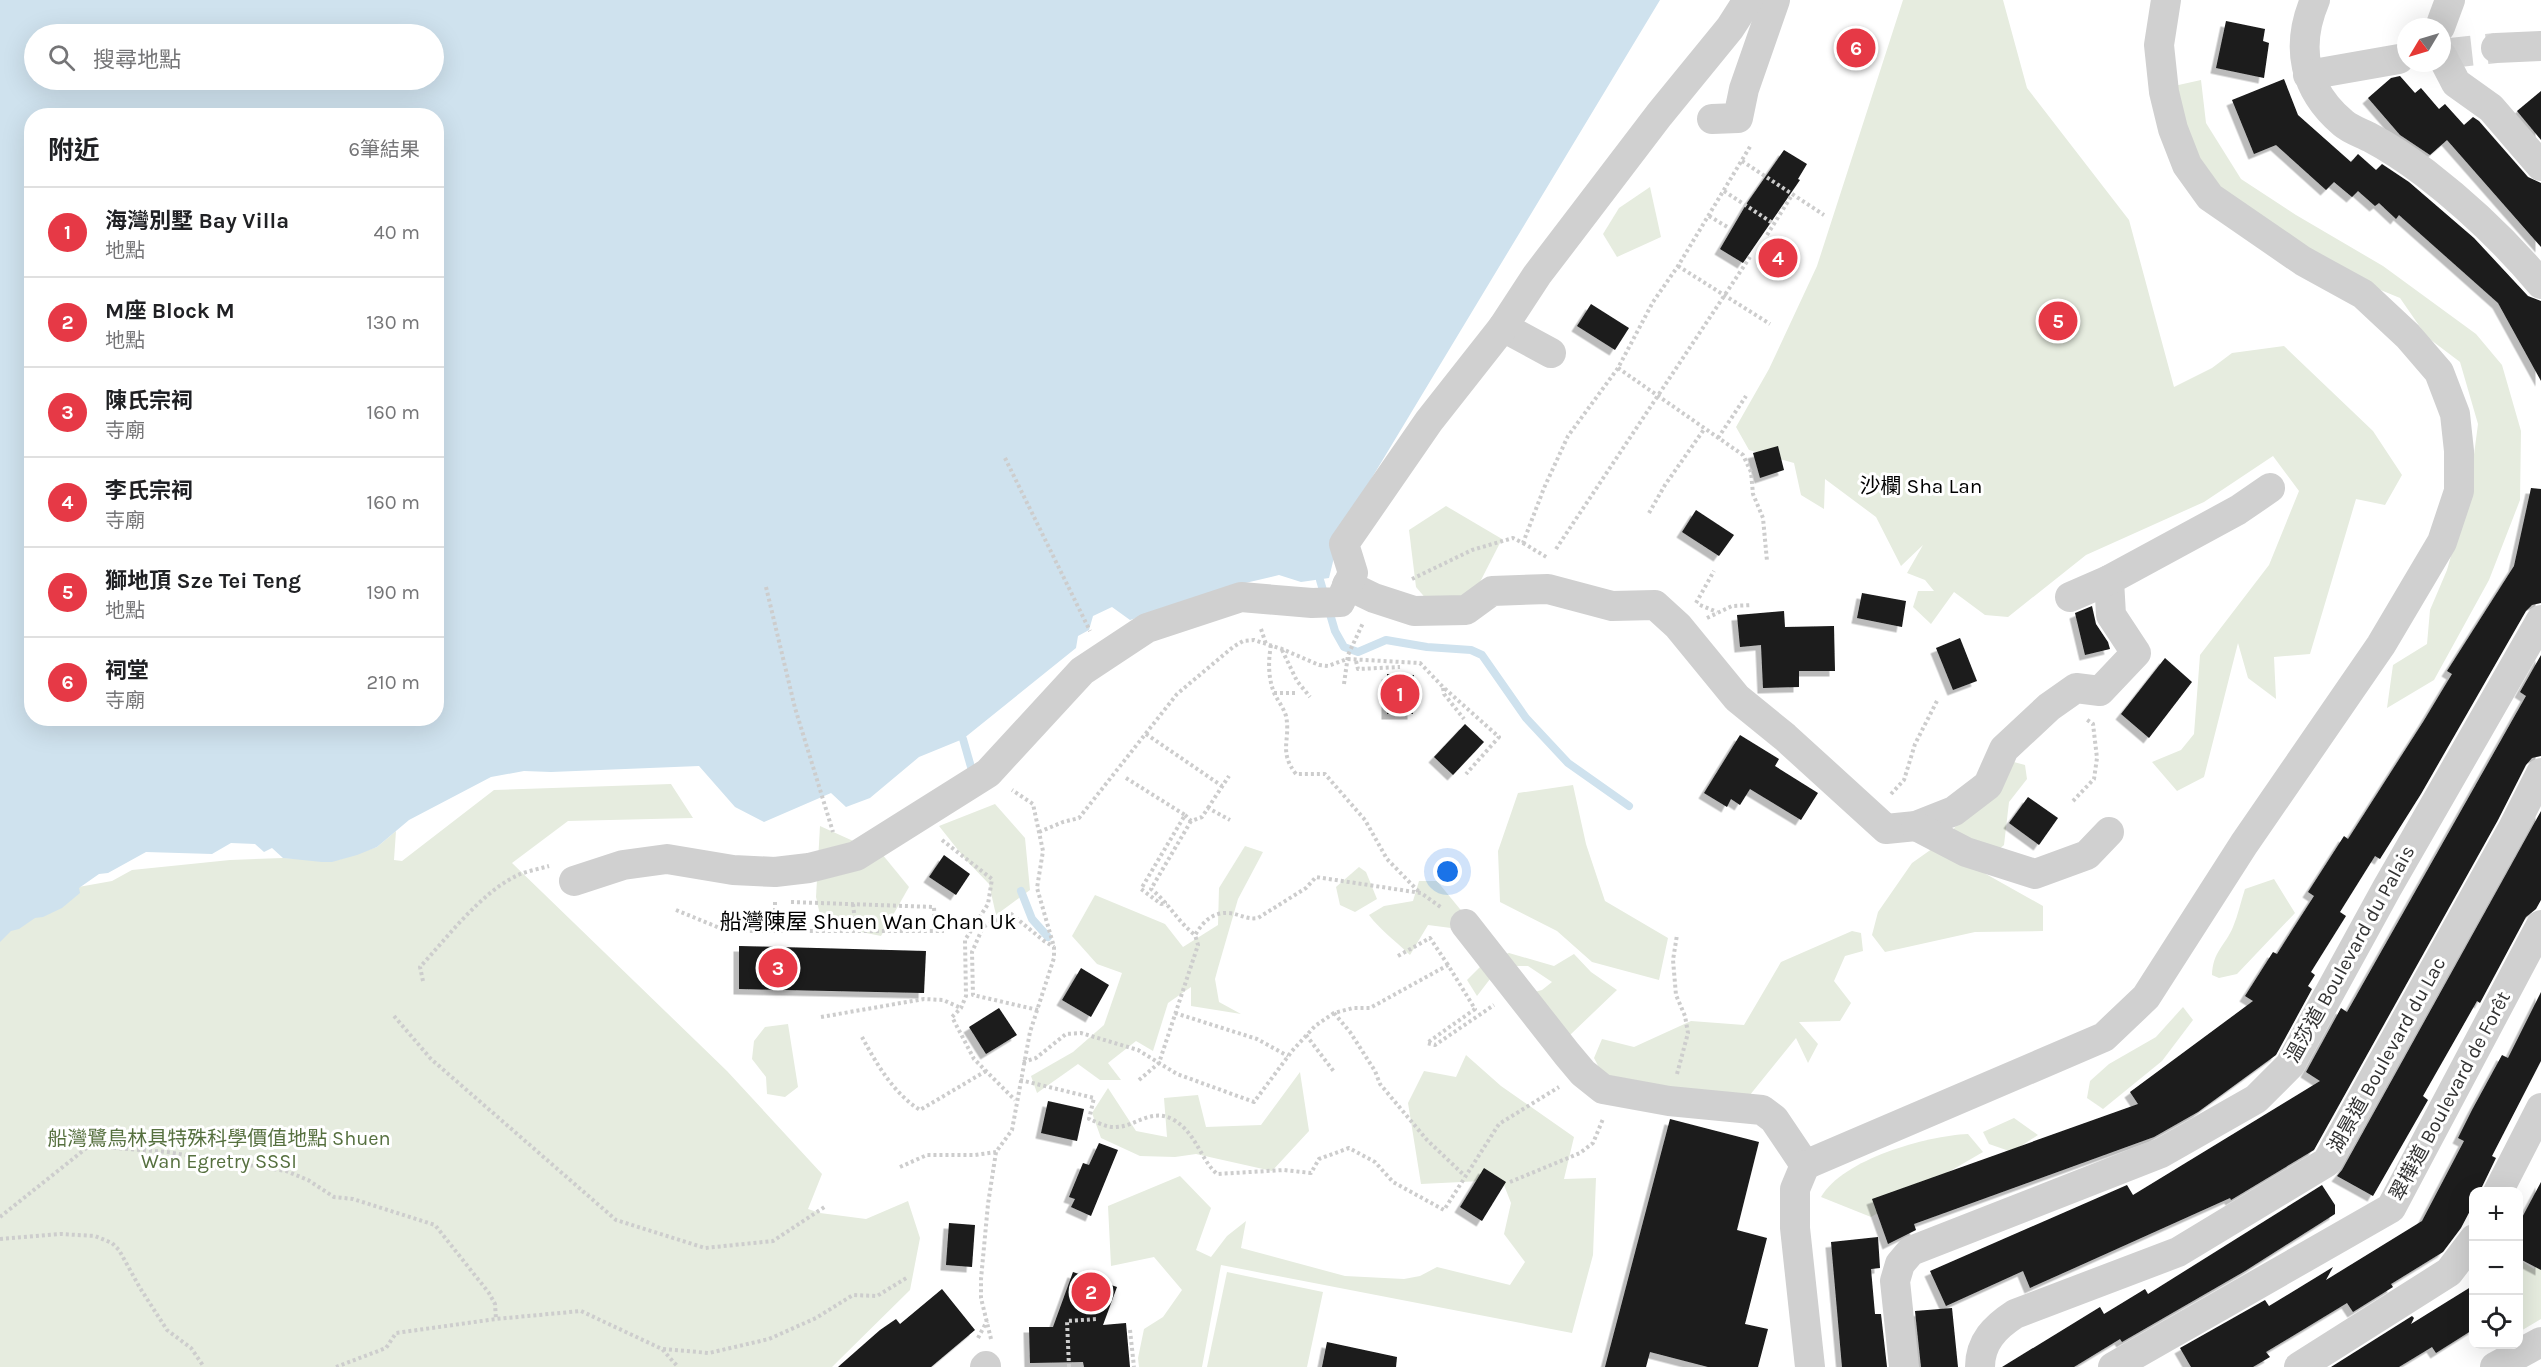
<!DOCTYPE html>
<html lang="zh-TW">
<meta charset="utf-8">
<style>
body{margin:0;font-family:Karla,"Noto Sans TC",sans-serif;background:#f2f2f2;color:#202124}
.controls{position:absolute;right:18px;bottom:18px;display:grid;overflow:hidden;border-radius:12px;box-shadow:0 6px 24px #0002}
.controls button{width:54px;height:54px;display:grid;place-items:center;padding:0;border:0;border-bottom:2px solid #e0e0e0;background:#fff;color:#202124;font:30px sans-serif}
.compass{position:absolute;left:2397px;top:18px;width:54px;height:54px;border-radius:50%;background:#fff;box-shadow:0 6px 24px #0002;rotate:232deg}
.you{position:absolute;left:1448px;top:872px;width:21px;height:21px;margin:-15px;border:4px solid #fff;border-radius:50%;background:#1a73e8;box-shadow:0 0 0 9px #1a73e833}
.badge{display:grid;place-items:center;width:39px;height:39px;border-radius:50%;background:#e63946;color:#fff;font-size:20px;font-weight:700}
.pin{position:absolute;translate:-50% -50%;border:3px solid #fff;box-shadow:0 2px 6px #0006}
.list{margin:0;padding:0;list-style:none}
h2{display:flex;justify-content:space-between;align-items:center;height:78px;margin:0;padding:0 24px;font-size:26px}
h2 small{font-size:20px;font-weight:400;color:#757577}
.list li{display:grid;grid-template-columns:39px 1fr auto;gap:18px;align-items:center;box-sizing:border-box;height:90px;padding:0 24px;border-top:2px solid #e0e0e0}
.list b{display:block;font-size:22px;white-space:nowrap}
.list p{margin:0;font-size:20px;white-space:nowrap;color:#757577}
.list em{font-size:20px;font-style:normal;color:#757577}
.icon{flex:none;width:33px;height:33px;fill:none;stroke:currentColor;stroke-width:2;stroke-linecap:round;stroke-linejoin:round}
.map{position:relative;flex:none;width:2541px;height:1367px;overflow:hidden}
.search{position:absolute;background:#fff;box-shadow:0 6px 24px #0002;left:24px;top:24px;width:420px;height:66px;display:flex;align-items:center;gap:15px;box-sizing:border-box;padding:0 21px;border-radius:33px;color:#757577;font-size:22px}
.panel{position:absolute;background:#fff;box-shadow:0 6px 24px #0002;left:24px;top:108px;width:420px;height:618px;border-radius:24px}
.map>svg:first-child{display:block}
.green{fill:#e6ecdf}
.water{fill:#cfe2ee;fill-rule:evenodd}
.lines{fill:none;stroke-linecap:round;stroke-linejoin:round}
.stream{stroke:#cfe2ee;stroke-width:8}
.building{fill:#1a1a1a;filter:url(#shadow)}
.minor-tunnel{stroke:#d6d6d6;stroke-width:30;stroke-dasharray:30 15;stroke-linecap:butt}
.path{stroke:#cdcdcd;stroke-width:4;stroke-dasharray:3 3;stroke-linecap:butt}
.minor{stroke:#d0d0d0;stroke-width:30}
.labels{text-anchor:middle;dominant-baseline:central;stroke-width:6;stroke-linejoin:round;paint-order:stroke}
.street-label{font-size:20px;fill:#333;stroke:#fff}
.park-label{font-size:20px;fill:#56703f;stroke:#fff}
.neighbourhood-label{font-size:21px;fill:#000;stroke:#fff}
.quarter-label{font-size:22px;fill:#000;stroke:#fff}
</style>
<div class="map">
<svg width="2541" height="1367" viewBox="0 0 2541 1367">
<defs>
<filter id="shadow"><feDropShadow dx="-5.5" dy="5.5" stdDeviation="0" flood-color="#0004"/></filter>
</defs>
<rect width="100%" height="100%" fill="#fff"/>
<g class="green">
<polygon points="1903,0 2003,0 2027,88 2129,220 2174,387 2212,368 2232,353 2284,346 2373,431 2402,475 2385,505 2356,499 2310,654 2274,657 2276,699 2248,678 2238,643 2204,777 2177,791 2152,762 2181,750 2194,734 2200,655 2269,565 2299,491 2273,456 2204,502 2086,555 2008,617 1985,615 1954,592 1931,624 1913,607 1918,591 1934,591 1925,580 1907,573 1923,545 1901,566 1876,517 1825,479 1824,509 1801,495 1794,463 1749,450 1736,427 1769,369 1817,266"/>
<polygon points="2201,80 2206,123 2241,179 2296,215 2383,266 2476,334 2502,365 2521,431 2520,500 2489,580 2434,680 2387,708 2393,665 2427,644 2430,610 2447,570 2469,493 2478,424 2460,362 2427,337 2400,298 2366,284 2187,176 2174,86"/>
<polygon points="1650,187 1661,237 1617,257 1603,234 1619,208"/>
<polygon points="1446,506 1502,539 1480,582 1445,621 1416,587 1409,530"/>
<polygon points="2010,761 2025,765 2027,779 2009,802 2004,845 1992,855 1951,833 1963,815"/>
<polygon points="671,784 693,818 568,821 512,863 727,1071 822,1174 808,1209 820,1213 866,1219 908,1201 920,1238 910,1290 832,1367 0,1367 0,901 112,881 132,870 230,860 283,858 338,860 377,847 396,831 394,860 402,861 494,790"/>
<polygon points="1573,785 1586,844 1605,901 1668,938 1659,980 1592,962 1557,931 1500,902 1498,851 1518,793"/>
<polygon points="995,804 1025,838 1030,890 996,915 989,884 966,860 939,826"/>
<polygon points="820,826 882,854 909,887 881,936 822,924 816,897"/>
<polygon points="1245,846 1263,852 1238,899 1218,968 1215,979 1219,1002 1241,1014 1191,1006 1191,987 1168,1003 1153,1051 1136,1041 1108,1063 1121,1080 1100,1080 1078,1064 1037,1093 1031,1076 1073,1052 1104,1025 1122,973 1097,964 1072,936 1095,895 1165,924 1183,947 1218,925 1219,888"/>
<polygon points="1936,846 2043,906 2043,931 1975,932 1885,952 1872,935 1878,912 1912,863"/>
<polygon points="1359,867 1366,872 1377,899 1355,912 1340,905 1336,887"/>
<path d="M2274,879L2295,913L2237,974L2219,978L2212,975C2213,951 2225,946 2233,927C2238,915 2241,901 2245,889Z"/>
<path d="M1419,881H1437L1464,914L1451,928L1428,925L1410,955C1396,941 1380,930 1369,915L1384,906L1413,901Z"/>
<polygon points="1852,931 1861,933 1863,951 1845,956 1834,981 1851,1003 1840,1021 1799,1022 1818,1044 1808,1063 1796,1038 1737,1111 1611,1091 1594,1058 1602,1039 1634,1047 1691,1021 1744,1025 1781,962"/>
<polygon points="1509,953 1554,966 1574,954 1591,972 1617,990 1570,1035 1523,995 1542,990 1552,982 1528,966 1500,966 1477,996 1467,980 1488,959"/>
<polygon points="2183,1007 2193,1020 2162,1061 2103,1109 2087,1098 2090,1081 2109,1064 2156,1037"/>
<polygon points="788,1024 798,1087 785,1097 767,1094 766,1077 752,1059 754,1041 765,1027"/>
<polygon points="1466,1055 1501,1086 1574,1137 1564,1179 1596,1178 1593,1255 1572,1333 1221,1265 1202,1367 1139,1367 1138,1358 1144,1329 1163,1317 1182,1290 1154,1257 1111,1266 1108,1206 1180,1176 1211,1208 1196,1250 1211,1257 1227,1236 1246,1221 1241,1248 1345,1276 1404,1279 1420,1276 1437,1267 1510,1285 1525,1262 1504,1234 1511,1203 1502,1180 1421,1184 1408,1103 1424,1071 1456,1077"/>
<polygon points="1300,1072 1309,1131 1272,1171 1196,1154 1175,1157 1140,1156 1101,1138 1092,1113 1108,1088 1136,1131 1167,1137 1164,1098 1198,1095 1206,1127 1261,1125"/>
<polygon points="2014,1118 2038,1135 2012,1152 1989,1144 1983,1132"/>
<path d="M1968,1134L1983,1152L1871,1217L1821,1197C1843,1159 1926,1136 1968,1134Z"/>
<polygon points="2541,1253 2541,1319 2519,1332 2518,1259 2534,1269"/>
<polygon points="1227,1272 1323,1292 1307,1367 1207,1367"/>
</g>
<path class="water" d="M0,0H1660L1341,529L1329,578L1301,582L1279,575L1241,584L1130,620L1112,607L1093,616L1089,630L1078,636L1076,648L963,739L919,757L870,798L846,807L831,793L764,822L735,807L699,766L551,772L524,771L491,777L409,820L377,847L357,855L332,862H322L283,858L272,848L264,852L255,844L231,843L212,854L146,852L108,873L99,874L79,888L80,893L62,908L43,917L35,918L19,929L11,931L0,942ZM34,34H434V80H34ZM32,116H436V718H32Z"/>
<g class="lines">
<g class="stream">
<polyline points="1320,580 1335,631 1344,647 1358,652 1386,640 1427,647 1471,650 1482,655 1526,718 1568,763 1629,806"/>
<polyline points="963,739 971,767"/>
<polyline points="1021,891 1032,919 1048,937"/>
</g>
</g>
<g class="building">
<polygon points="2226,21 2265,29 2263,41 2269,43 2264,78 2216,68"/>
<polygon points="2400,76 2415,93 2421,88 2439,109 2445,104 2464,125 2473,117 2479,121 2528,177 2541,183 2541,247 2447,140 2430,155 2400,135 2368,98 2391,78"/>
<polygon points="2284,79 2298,115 2351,162 2358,154 2376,170 2382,164 2409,182 2474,238 2528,296 2541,301 2541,381 2498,303 2399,215 2396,219 2379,203 2375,206 2358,191 2352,197 2334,182 2326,190 2276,145 2254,154 2232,100"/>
<polygon points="2541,91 2541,140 2517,111"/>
<polygon points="1784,150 1807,164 1798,179 1800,180 1743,263 1720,249 1747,203"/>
<polygon points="1591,304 1629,328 1615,350 1577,326"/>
<polygon points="1778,446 1784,470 1760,478 1753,453"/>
<polygon points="2531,488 2541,489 2541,603 2532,605 2526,611 2421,794 2380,859 2375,856 2340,912 2346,916 2311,972 2315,975 2308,986 2312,989 2276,1055 2198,1112 2154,1137 1914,1224 1916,1230 1888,1244 1872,1199 2138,1104 2130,1092 2253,1001 2245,996 2273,952 2277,954 2296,924 2314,896 2308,892 2344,836 2348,839 2423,722 2452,674 2447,671 2514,566"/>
<polygon points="1696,510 1734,535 1719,556 1682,532"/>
<polygon points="1862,593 1906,601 1902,627 1857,618"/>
<polygon points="2092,606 2096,624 2108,642 2110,649 2085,655 2075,613"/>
<polygon points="1784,611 1785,627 1834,626 1835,671 1799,671 1799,687 1763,688 1761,645 1740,647 1737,615"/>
<polygon points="1960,638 1977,681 1953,690 1936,648"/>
<polygon points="2541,655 2541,756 2532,758 2526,765 2498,820 2314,1150 2231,1200 2230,1198 2030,1288 2023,1271 1946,1306 1930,1271 2127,1185 2133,1195 2320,1081 2306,1072 2341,1008 2347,1012 2526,696 2520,692"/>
<polygon points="2165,658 2192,682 2149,738 2121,714"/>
<polygon points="1387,674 1414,675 1413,714 1387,714"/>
<polygon points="1465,724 1484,742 1453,775 1434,757"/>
<polygon points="1740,735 1779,759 1775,766 1818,793 1801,820 1750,789 1740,805 1731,799 1727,807 1704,793"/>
<polygon points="2028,797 2058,818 2039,845 2009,823"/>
<polygon points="2541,811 2541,900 2536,909 2526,917 2480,1003 2477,1001 2464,1024 2423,1096 2428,1100 2373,1196 2337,1176 2342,1170"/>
<polygon points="944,855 970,874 956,895 929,877"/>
<polygon points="739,946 926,951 924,993 739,989"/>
<polygon points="1081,968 1109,985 1091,1017 1062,1000"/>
<polygon points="2541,992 2541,1061 2492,1156 2496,1158 2481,1189 2480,1191 2474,1191 2472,1207 2461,1228 2443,1252 2391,1284 2393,1287 2353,1312 2347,1303 2266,1352 2270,1357 2253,1367 2191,1367 2180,1348 2265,1300 2269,1306 2333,1267 2326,1280 2422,1221 2464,1141 2458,1138 2472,1110 2502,1055 2508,1058"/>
<polygon points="999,1008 1017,1035 986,1054 969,1027"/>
<polygon points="1048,1101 1084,1109 1077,1141 1041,1133"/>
<polygon points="1670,1119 1759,1142 1737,1230 1767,1238 1745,1324 1768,1329 1758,1367 1708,1367 1650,1352 1646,1367 1605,1367"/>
<polygon points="1099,1143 1118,1150 1091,1216 1071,1207 1075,1199 1069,1197 1083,1163 1089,1165"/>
<polygon points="1484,1168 1506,1182 1482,1221 1460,1207"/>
<polygon points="2541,1182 2541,1270 2518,1258 2518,1225"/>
<polygon points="2322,1185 2335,1205 2335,1214 2245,1271 2122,1342 2120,1339 2074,1367 2002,1367 2100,1307 2104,1314 2145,1289 2148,1294"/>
<polygon points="949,1223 975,1225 972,1267 946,1265"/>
<polygon points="1878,1237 1880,1268 1871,1269 1875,1314 1881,1314 1887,1367 1842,1367 1831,1242"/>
<polygon points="1073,1272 1117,1287 1103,1325 1126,1323 1130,1367 1084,1367 1083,1362 1030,1363 1029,1327 1053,1327"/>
<polygon points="2474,1285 2474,1329 2436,1353 2432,1347 2399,1367 2331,1367 2412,1316 2414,1318 2411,1324"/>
<polygon points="942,1289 975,1330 931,1367 838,1367 880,1330 896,1319 900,1324"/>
<polygon points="1952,1308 1958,1367 1921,1367 1915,1311"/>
<polygon points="1327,1342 1397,1357 1396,1367 1322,1367"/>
</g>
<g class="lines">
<polyline class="minor-tunnel" points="2442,54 2496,48"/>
<g class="path">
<polyline points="1742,161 1824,215"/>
<polyline points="1724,191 1774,224"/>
<polyline points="1709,216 1729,228"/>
<polyline points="1767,235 1792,195"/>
<polyline points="1678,266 1770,324"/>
<polyline points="1618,368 1743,455 1751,472 1753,494 1763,518 1767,561"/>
<polyline points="1718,438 1746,396"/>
<polyline points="1005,458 1090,631"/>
<polyline points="1649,513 1665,485 1705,428"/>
<polyline points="1523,543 1548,558"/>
<polyline points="1556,549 1750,257"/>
<polyline points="1412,579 1472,550 1513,538 1523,543 1544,488 1568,436 1618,368 1653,302 1678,266 1751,145"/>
<polyline points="766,587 795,708 833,832"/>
<polyline points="1696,603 1714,571"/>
<polyline points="1700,605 1717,612"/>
<polyline points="1707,618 1732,606 1752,605"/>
<polyline points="1261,629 1266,644"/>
<path d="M1271,645C1268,662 1268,679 1275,695C1279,702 1284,709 1286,716C1291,740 1278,751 1296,774H1325L1365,820L1387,859L1420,893"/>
<polyline points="1282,650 1297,681 1310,697"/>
<polyline points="1356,661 1358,669 1400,667"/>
<polyline points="1344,684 1348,655 1363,623"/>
<polyline points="1443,688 1444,694 1464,719"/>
<polyline points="1274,693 1296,693"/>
<polyline points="1146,734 1222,786"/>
<polyline points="1126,778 1185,815 1141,889 1161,904 1167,903"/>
<polyline points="1891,794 1904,780 1915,744 1938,699"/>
<polyline points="2073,801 2094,779 2097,758 2093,724 2086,719"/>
<polyline points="1208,808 1229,776"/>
<polyline points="1185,815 1191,821 1202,817 1208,808 1230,820"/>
<path d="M1191,821L1151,889C1168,902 1178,922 1195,935"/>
<polyline points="1039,832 1063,822 1079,818 1177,694 1233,647 1243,641 1254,640 1282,649 1319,665 1328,666 1347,659 1420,663 1443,687 1499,737 1466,774"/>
<polyline points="942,840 992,879 988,904 965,940 966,996 961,1008 952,1017 974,1059 1015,1100"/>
<polyline points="791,902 934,907 935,931"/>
<polyline points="853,904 856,930"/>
<polyline points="676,910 727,931 944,931"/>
<polyline points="775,929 775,900"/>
<polyline points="1398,956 1430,938 1448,965"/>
<path d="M423,981L420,967C448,937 480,893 518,875C527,871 539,869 549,866"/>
<polyline points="1038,1010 973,995 972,952 983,927 1010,913 1044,941 1054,947"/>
<polyline points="1175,1013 1257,1039 1288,1056"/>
<polyline points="1334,1013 1350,1032 1375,1071 1380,1084 1427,1140 1465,1176"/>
<polyline points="394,1016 431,1059 616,1220 705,1248 773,1241 826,1206"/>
<polyline points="821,1017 924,999 943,1000 961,1008"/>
<polyline points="1306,1035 1335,1073"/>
<path d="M862,1037C876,1063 894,1094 920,1110L986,1071"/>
<polyline points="1023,1062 1036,1058 1066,1034 1081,1033 1138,1050 1177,1074 1254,1102 1292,1051 1315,1026 1334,1013 1353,1008 1370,1008 1448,965 1475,1009 1427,1043 1435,1045 1494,1005"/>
<polyline points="1677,1074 1688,1033 1685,1016 1676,995 1673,960 1677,935"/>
<path d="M1020,1080L1094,1098L1089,1119C1097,1122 1107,1128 1116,1127C1135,1127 1151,1107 1174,1120C1197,1134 1200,1159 1217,1174L1284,1170L1311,1173L1319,1159L1349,1148L1375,1162L1393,1182L1444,1210L1499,1124L1559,1087"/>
<path d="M1139,1080L1159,1063L1198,945L1195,935C1203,922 1212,912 1229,913C1240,914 1247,920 1258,918L1306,888L1316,877L1421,893L1442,908"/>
<polyline points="900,1167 927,1155 975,1155 996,1152"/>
<polyline points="1510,1182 1580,1153 1593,1143 1603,1119"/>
<polyline points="0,1217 89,1146 167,1152 286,1171 308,1180 334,1197 353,1199 435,1225 489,1293 495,1304 496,1319"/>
<polyline points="0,1239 61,1234 95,1236 112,1243 119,1250 140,1288 167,1330 191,1348 204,1367"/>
<polyline points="1130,1330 1134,1367"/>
<polyline points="978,1338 987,1321"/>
<polyline points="991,1339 981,1298 981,1279 988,1204 996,1152 1012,1130 1030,1032 1054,958 1054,947 1037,888 1043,851 1033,804 1012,790"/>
<polyline points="663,1349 709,1353 769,1339 816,1318 853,1295 877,1296 908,1277"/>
<polyline points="336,1367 386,1348 396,1333 496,1319 581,1311 662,1349 678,1367"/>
<polyline points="1069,1367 1067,1321 1097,1319"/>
</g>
<g class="minor">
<path d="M2315,0C2295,47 2304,90 2343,123C2351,130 2362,133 2371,138C2390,148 2409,161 2425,173C2469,207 2506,242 2541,284"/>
<polyline points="2440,27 2450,0"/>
<polyline points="2496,48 2541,46"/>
<polyline points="2442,56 2456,83 2491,108 2541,166"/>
<polyline points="2308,75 2399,59"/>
<polyline points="1712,119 1738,118 1744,89 1775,0"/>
<polyline points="1503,327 1551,353"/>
<polyline points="1347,585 1374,598 1414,611 1466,610 1492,591 1548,589 1612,606 1655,605 1678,626 1737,698 1785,737 1886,829 1916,826 1954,811 1988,785 2004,749 2049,707 2076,688 2100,691 2136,653 2111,615 2109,580 2238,510 2270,488"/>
<polyline points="2070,597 2109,580"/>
<polyline points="1916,826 1966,852 2035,874 2087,855 2109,832"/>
<polyline points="574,881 623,865 667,859 733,870 775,872 809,868 856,856 988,773 1082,671 1147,628 1241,597 1312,603 1340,602 1353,573 1344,544 1429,421 1503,327 1537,275 1659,115 1730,28 1748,0"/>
<polyline points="1465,924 1567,1054 1583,1073 1603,1089 1669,1101 1762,1110 1774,1119 1805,1165 2104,1037 2146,997 2244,844 2381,645 2442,542 2459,491 2459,451 2455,414 2439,372 2408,336 2363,294 2303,261 2210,197 2187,165 2173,129 2164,92 2159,45 2166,0"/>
<polyline points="1805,1165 1795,1189 1795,1228 1810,1367"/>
<polyline points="2498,1192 2541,1108"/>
<polyline points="985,1367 986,1366"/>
<polyline points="1904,1367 1895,1281 1900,1264 1911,1251 2161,1153 2256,1099 2290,1065 2387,888 2541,620"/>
<path d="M1980,1367C1980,1342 1995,1327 2015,1314L2178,1252L2327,1162L2513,828L2541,773"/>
<polyline points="2113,1367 2391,1208 2541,925"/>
<polyline points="2299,1367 2449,1272 2474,1239"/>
<polyline points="2495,1367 2541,1342"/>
</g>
</g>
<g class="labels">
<g class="street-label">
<text transform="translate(2350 954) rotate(-61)">溫莎道 Boulevard du Palais</text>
<text transform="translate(2387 1055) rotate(-61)">湖景道 Boulevard du Lac</text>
<text transform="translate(2450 1096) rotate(-62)">翠樺道 Boulevard de Forêt</text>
</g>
<g class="park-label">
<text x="219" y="1138">船灣鷺鳥林具特殊科學價值地點 Shuen<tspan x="219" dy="23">Wan Egretry SSSI</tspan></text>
</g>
<g class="neighbourhood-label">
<text x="1921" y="486">沙欄 Sha Lan</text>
</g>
<g class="quarter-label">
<text x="868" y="922">船灣陳屋 Shuen Wan Chan Uk</text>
</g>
</g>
</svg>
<div class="controls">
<button>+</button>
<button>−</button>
<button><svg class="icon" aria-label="locate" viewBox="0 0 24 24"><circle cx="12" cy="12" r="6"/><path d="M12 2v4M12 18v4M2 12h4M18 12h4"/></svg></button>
</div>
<svg class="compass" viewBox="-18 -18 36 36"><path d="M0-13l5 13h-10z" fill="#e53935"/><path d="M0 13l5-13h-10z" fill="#757577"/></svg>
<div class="you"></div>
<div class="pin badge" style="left:1400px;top:694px">1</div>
<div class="pin badge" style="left:1091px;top:1292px">2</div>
<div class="pin badge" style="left:778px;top:968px">3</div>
<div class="pin badge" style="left:1778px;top:258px">4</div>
<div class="pin badge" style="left:2058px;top:321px">5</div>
<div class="pin badge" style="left:1856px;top:48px">6</div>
<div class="search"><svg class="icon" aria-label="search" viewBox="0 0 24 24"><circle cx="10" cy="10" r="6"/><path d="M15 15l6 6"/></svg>搜尋地點</div>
<section class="panel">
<h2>附近<small>6筆結果</small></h2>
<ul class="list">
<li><span class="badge">1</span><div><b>海灣別墅 Bay Villa</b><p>地點</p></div><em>40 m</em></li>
<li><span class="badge">2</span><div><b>M座 Block M</b><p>地點</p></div><em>130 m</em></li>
<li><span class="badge">3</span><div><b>陳氏宗祠</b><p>寺廟</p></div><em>160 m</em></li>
<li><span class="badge">4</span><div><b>李氏宗祠</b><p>寺廟</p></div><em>160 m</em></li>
<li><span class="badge">5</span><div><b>獅地頂 Sze Tei Teng</b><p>地點</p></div><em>190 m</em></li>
<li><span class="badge">6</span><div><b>祠堂</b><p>寺廟</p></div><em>210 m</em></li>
</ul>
</section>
</div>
